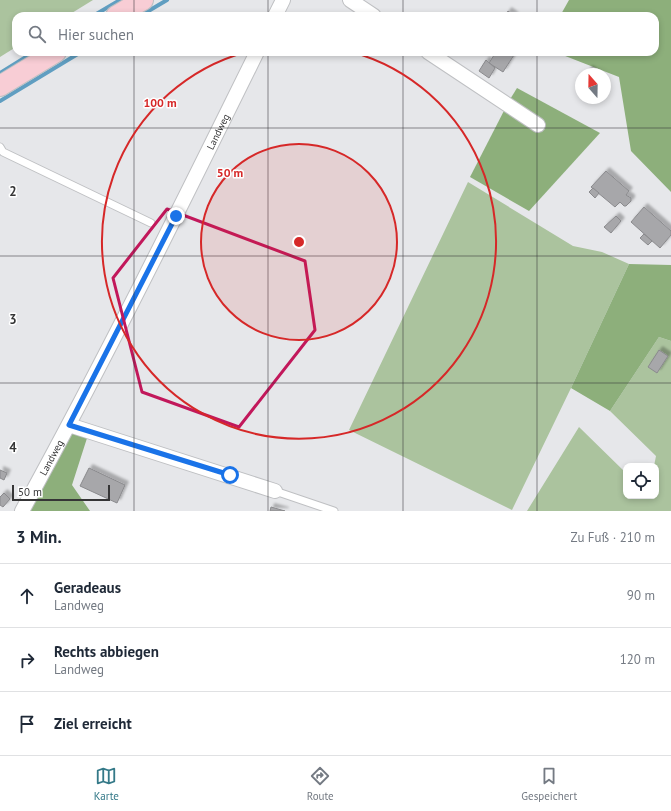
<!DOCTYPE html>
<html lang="de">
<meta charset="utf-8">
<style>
body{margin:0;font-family:"PT Sans",sans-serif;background:#f2f2f3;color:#1f2937}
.controls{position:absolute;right:12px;bottom:12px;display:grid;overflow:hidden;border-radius:8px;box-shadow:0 2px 6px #0003}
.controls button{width:36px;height:36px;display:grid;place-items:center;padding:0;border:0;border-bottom:1px solid #e0e1e3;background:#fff;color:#1f2937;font:20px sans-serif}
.compass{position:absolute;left:575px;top:68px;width:36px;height:36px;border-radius:50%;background:#fff;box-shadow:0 2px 6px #0003;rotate:340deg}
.scale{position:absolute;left:12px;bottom:10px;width:98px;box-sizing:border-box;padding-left:4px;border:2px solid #353536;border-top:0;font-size:11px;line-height:14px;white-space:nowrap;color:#353536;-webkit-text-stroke:3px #fff;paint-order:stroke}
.stop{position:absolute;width:12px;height:12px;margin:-9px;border:3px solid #1a73e8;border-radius:50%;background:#fff}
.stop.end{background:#1a73e8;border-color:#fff;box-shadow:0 1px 4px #0008}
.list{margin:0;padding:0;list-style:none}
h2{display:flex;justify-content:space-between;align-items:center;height:52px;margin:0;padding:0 16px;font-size:17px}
h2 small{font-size:13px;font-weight:400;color:#747a83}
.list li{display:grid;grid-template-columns:26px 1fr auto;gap:12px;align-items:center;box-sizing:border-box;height:64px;padding:0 16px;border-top:1px solid #e0e1e3}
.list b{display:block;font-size:15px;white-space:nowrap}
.list p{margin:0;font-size:13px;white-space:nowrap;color:#747a83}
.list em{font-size:13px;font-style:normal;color:#747a83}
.icon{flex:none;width:22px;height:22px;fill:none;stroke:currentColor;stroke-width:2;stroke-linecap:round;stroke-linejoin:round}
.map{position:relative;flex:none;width:671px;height:511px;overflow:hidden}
.search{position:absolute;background:#fff;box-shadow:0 2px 6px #0003;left:12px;right:12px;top:12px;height:44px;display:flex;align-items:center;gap:10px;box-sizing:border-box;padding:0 14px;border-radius:12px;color:#747a83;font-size:15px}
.sheet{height:244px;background:#fff}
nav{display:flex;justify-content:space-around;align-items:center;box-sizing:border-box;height:56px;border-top:1px solid #e0e1e3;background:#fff;font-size:11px;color:#747a83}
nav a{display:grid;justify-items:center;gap:2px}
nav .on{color:#347988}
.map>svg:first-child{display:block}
.green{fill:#abc39e}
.forest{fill:#8daf7b}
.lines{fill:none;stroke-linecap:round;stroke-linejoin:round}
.stream{stroke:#609ec1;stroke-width:4}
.building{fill:#a7a7aa;stroke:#8a8a8d;filter:url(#shadow)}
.service-casing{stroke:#bfc0c3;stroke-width:9}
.minor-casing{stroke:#bfc0c3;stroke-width:16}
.secondary-casing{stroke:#bfc0c3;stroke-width:22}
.service{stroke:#fff;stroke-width:7}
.minor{stroke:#fff;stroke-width:14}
.secondary{stroke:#f8cdd5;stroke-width:20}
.route{stroke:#1a73e8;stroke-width:5}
.marked{fill:none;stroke:#c2185b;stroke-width:3;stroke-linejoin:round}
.grid{fill:none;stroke:#353536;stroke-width:1;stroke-opacity:0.55}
.ring{fill:none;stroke:#d62828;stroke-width:2}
.labels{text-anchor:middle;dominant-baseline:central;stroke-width:3;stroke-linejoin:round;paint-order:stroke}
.street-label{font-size:10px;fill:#353536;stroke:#fff}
.grid-label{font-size:13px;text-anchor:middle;font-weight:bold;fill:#353536;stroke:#fff;stroke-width:3;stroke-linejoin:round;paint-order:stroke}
.centre{fill:#d62828;stroke:#fff;stroke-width:2}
.ring-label{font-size:12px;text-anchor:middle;font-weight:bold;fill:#d62828;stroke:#fff;stroke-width:3;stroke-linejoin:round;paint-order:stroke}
</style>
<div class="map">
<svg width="671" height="511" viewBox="0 0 671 511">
<defs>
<filter id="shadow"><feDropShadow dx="3.5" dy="-3.5" stdDeviation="1" flood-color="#0004"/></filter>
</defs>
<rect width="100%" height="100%" fill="#e6e7ea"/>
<g class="green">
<polygon points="0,0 93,0 67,16 16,16 16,47 0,57"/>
<polygon points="468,182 573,246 602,252 629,264 571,388 512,510 349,430"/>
<polygon points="659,337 671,341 671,511 527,511 579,427 626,473 626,496 656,496 656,466 654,466 656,456 610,411"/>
</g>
<g class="forest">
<polygon points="569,0 671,0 671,192 631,151 619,77 555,52 655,52 655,16 560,16"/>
<polygon points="517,88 600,133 529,211 470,177 509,101"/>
<polygon points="629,264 671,265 671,341 659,337 610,411 571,388"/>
<polygon points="71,432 88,435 72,485 90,511 27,511"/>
</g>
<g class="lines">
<g class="stream">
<polyline points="93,16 120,0"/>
<polyline points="140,16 167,0"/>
<polyline points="0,73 34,52"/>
<polyline points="0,101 81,52"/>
</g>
</g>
<g class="building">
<polygon points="508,11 515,16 505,16"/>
<polygon points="496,52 510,52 514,55 503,72 489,63"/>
<polygon points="486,60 495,68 489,78 479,71"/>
<polygon points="589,69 596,74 586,74"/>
<polygon points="606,171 629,191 626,195 631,198 631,201 626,206 624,206 620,202 615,207 591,187"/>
<polygon points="593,188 599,193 595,198 589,192"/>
<polygon points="644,207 671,231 671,235 660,248 631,222"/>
<polygon points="616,216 621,221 611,233 604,227"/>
<polygon points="644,234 652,241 648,245 640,238"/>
<polygon points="659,350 668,356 657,373 648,367"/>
<polygon points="89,468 125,485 117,503 80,486"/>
<polygon points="0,470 7,473 4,480 0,478"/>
<polygon points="4,493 10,499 3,507 0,505 0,497"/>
<polygon points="271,507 285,511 270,511"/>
</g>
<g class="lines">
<g class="service-casing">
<g id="service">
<polyline points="0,147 3,152 151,223"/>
<polyline points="275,491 334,511"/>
</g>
</g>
<g class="minor-casing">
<g id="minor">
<polyline points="350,0 374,16"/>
<polyline points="275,16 283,0"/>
<polyline points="428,52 538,125"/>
<polyline points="69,425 275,491"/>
<path id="s1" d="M22,511C105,360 181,206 257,52"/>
</g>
</g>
<g class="secondary-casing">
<g id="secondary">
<polyline points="116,16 143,0"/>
<polyline points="0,86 56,52"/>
</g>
</g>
<use href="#service" class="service"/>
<use href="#minor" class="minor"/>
<use href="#secondary" class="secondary"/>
</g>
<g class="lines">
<polyline class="route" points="176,216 69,425 230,475"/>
</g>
<path class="marked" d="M167,209L305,261L315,330L239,427L142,392L113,278Z"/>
<path class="grid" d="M134,0V16M268,0V16M403,0V16M537,0V16M134,52V511M268,52V511M403,52V511M537,52V511M0,128H671M0,256H671M0,383H671"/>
<circle cx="299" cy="242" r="98" fill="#d62828" fill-opacity=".12"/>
<g class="ring">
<circle cx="299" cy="242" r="98"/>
<path d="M352 52A197 197 0 1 1 246 52"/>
</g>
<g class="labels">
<g class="street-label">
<text stroke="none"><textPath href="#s1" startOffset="427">Landweg</textPath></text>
<text stroke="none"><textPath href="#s1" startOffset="61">Landweg</textPath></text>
</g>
</g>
<g class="grid-label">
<text x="13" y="196">2</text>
<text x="13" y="324">3</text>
<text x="13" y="452">4</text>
</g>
<circle cx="299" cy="242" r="6" class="centre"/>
<g class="ring-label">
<text x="160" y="107">100 m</text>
<text x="230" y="177">50 m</text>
</g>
</svg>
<div class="controls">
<button><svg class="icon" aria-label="locate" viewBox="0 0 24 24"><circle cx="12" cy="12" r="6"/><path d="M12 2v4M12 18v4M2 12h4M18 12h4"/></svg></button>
</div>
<svg class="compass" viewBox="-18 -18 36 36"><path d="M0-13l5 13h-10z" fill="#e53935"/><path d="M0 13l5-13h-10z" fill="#747a83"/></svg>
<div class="scale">50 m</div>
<div class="stop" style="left:230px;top:475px"></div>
<div class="stop end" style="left:176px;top:216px"></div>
<div class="search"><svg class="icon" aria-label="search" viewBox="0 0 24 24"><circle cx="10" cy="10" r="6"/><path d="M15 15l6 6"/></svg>Hier suchen</div>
</div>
<section class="sheet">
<h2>3 Min.<small>Zu Fuß · 210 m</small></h2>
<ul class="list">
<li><svg class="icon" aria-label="ahead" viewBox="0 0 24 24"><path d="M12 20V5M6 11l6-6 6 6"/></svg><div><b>Geradeaus</b><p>Landweg</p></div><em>90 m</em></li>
<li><svg class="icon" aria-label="right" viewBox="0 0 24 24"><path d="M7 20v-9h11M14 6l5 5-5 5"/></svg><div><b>Rechts abbiegen</b><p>Landweg</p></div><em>120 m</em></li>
<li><svg class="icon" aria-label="arrive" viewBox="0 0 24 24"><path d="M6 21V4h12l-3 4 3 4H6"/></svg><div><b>Ziel erreicht</b></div></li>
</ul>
</section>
<nav>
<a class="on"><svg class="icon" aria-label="map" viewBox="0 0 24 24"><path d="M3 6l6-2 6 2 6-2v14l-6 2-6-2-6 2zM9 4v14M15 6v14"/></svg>Karte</a>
<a><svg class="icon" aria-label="directions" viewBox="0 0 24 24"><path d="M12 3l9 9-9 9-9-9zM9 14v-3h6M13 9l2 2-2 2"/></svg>Route</a>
<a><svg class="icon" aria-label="saved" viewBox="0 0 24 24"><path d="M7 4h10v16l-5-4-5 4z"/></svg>Gespeichert</a>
</nav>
